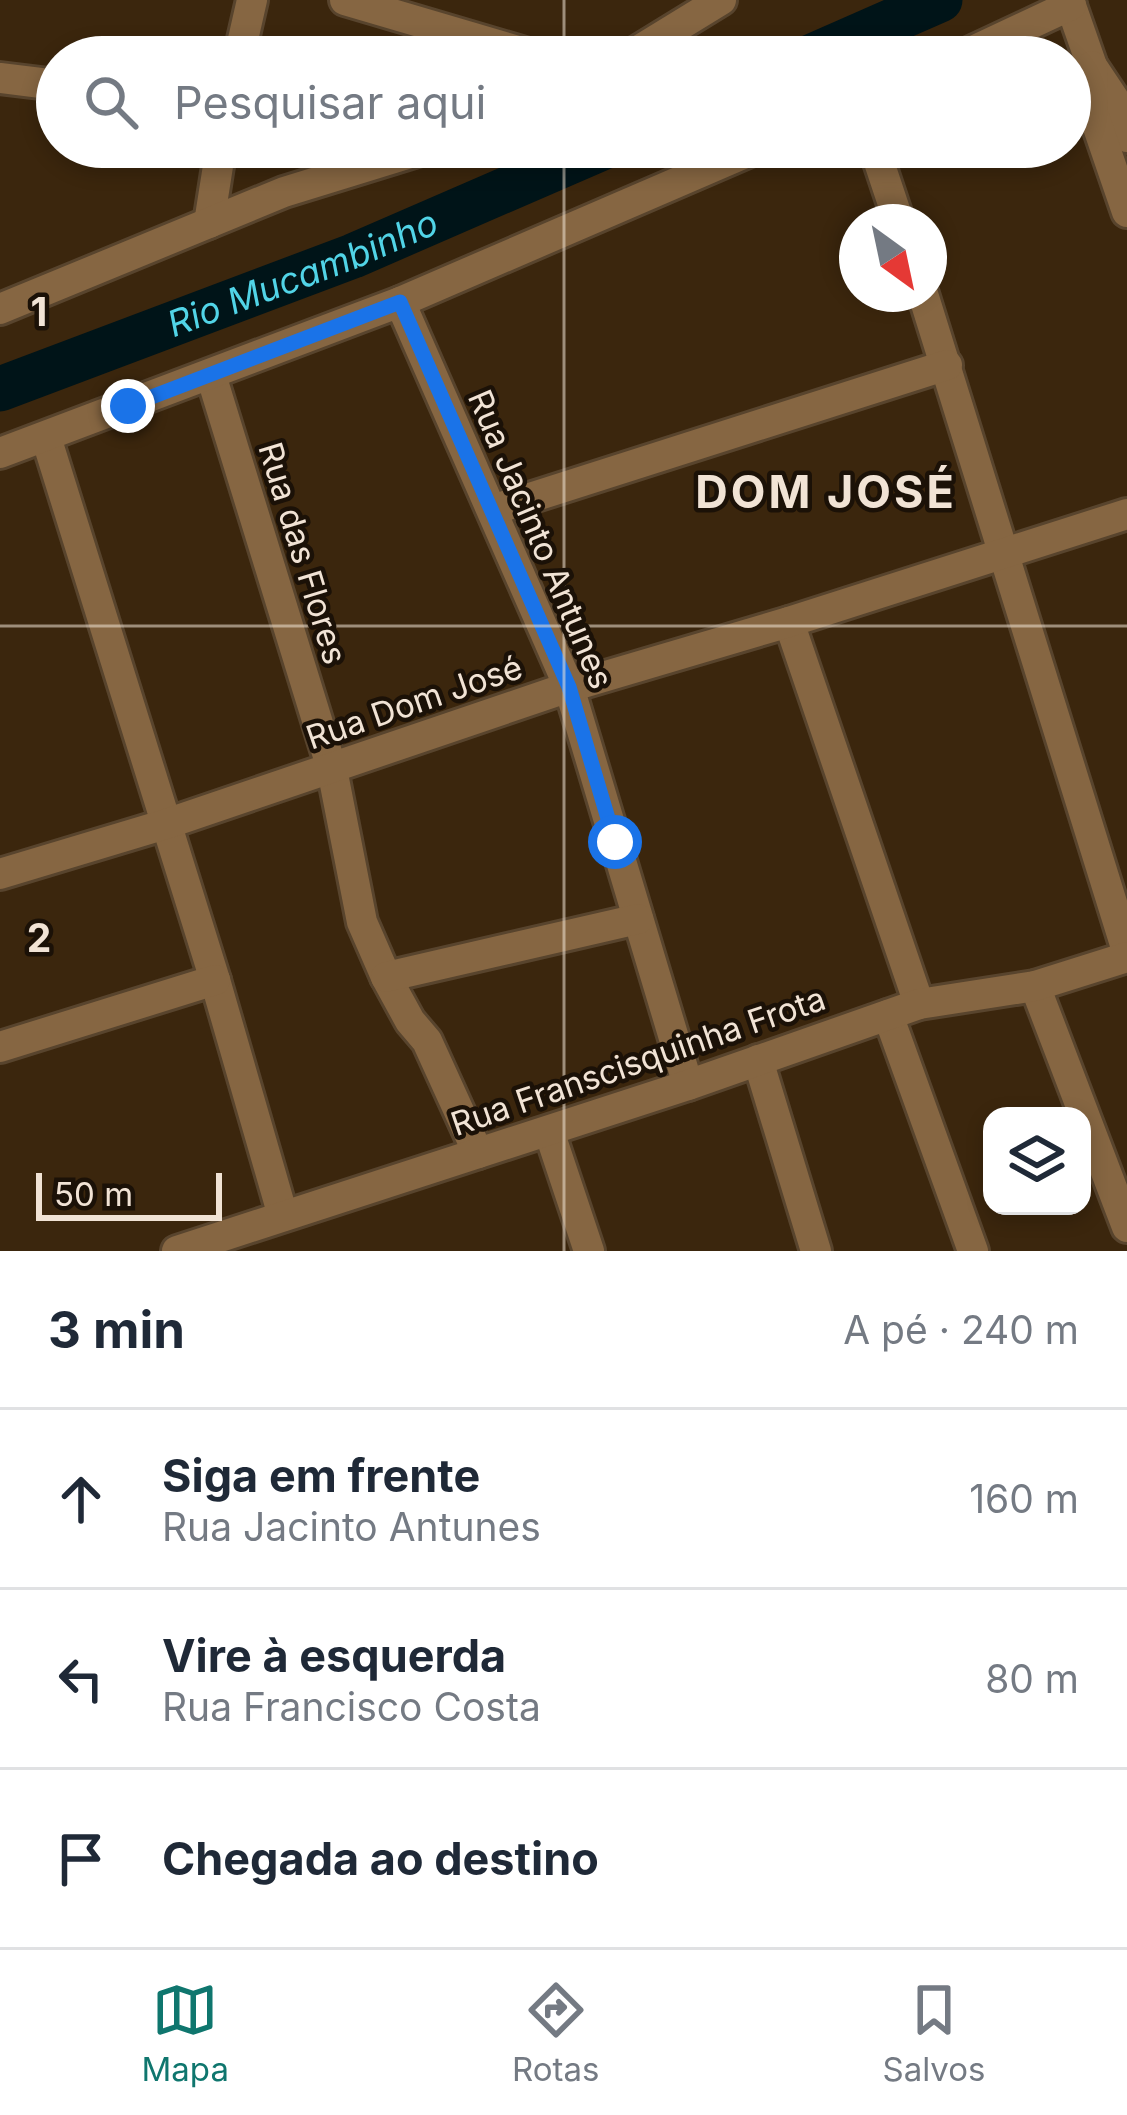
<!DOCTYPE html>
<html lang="pt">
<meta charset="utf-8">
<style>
body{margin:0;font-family:Inter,sans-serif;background:#f6f6f7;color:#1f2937}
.controls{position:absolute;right:36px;bottom:36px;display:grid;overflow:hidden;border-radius:24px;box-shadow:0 6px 18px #0003}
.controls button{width:108px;height:108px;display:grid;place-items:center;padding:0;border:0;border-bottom:3px solid #e0e1e3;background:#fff;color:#1f2937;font:60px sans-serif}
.compass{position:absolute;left:839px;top:204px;width:108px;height:108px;border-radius:50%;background:#fff;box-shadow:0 6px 18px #0003;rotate:147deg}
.scale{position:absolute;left:36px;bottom:30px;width:186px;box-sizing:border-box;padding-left:12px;border:6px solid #f1e3d5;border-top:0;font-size:33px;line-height:42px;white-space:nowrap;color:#f1e3d5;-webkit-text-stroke:9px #1b1107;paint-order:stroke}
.stop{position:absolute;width:36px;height:36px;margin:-27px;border:9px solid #1a73e8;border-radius:50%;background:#fff}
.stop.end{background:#1a73e8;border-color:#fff;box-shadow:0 3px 12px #0008}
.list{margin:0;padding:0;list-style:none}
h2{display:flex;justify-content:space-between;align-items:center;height:156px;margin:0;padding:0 48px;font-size:51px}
h2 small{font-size:39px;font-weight:400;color:#747a83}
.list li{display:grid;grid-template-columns:78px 1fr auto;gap:36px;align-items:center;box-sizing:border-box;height:180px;padding:0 48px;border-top:3px solid #e0e1e3}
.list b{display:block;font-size:45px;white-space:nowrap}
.list p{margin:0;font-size:39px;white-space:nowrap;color:#747a83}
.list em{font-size:39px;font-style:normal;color:#747a83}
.icon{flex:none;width:66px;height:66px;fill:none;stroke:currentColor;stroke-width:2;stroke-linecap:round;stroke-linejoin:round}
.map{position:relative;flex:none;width:1127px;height:1251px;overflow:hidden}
.search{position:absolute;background:#fff;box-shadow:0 6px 18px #0003;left:36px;right:36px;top:36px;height:132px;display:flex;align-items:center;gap:30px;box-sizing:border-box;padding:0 42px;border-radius:66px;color:#747a83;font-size:45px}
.sheet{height:696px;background:#fff}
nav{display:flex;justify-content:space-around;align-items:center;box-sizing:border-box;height:168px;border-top:3px solid #e0e1e3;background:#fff;font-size:33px;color:#747a83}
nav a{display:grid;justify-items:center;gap:6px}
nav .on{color:#0f766e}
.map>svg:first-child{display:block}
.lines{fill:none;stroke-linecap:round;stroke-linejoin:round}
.river{stroke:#001418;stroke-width:45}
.minor-casing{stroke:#58442d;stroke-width:36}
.minor{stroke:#866642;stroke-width:30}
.route{stroke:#1a73e8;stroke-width:15}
.grid{fill:none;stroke:#f1e3d5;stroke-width:3;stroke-opacity:0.55}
.labels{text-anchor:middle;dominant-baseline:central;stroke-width:9;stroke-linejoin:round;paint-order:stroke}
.street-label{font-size:33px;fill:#f1e3d5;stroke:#1b1107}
.water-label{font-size:36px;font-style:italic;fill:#51d4e7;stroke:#1b1107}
.district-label{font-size:45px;font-weight:bold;letter-spacing:3px;fill:#f1e3d5;stroke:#1b1107}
.grid-label{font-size:39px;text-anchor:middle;font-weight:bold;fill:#f1e3d5;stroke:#1b1107;stroke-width:9;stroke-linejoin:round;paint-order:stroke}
</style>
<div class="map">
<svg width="1127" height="1251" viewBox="0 0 1127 1251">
<rect width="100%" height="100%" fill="#3b260d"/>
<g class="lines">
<g class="river">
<polyline points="810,57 940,0"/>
<path id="s1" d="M0,389L353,256L604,147"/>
</g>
<g class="minor-casing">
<g id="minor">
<polyline points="345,0 538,57"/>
<polyline points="1069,0 1092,66 1114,99 1127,137"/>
<polyline points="239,57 252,0"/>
<polyline points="628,57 721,0"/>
<polyline points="960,57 1071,5"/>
<polyline points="1092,66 1093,113 1127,212"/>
<polyline points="0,78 57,85"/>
<polyline points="874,147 899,222"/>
<polyline points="209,223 221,147"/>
<polyline points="923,294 1127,951"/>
<polyline points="400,302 569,687 688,1085"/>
<polyline points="0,309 284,192 430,147"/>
<polyline points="211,375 332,769 362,922 386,977 410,1021 427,1041 478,1153"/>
<polyline points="46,437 215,980 283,1216"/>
<polyline points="0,453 400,302 759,147"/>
<polyline points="492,510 947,365"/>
<polyline points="789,622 919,1004"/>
<polyline points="0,874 166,824 569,687 789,622 1127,514"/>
<polyline points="386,977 638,919"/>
<polyline points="1035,986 1127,1227"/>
<polyline points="888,1015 973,1251"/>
<polyline points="0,1047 215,980"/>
<polyline points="758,1060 816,1251"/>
<polyline points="549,1131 589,1251"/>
<polyline points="177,1251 688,1085 919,1004 1035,986 1127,957"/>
</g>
</g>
<use href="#minor" class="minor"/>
</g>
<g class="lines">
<polyline class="route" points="128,406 400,302 569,687 615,842"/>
</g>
<path class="grid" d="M564,0V57M564,147V1251M0,626H1127"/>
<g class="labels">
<g class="street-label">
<text transform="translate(541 539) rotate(67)">Rua Jacinto Antunes</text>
<text transform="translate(303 553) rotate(73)">Rua das Flores</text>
<text transform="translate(414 702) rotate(-19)">Rua Dom José</text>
<text transform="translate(638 1061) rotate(-19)">Rua Franscisquinha Frota</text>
</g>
<g class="water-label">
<text stroke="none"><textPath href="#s1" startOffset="324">Rio Mucambinho</textPath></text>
</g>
<g class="district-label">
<text x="826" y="491">DOM JOSÉ</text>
</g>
</g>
<g class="grid-label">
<text x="39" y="326">1</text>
<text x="39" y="952">2</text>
</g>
</svg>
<div class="controls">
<button><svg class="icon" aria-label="layers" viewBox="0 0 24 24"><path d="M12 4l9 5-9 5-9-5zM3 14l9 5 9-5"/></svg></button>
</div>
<svg class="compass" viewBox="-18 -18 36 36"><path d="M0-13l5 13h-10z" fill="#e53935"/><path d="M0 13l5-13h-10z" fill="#747a83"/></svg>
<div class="scale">50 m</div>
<div class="stop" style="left:615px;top:842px"></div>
<div class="stop end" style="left:128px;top:406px"></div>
<div class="search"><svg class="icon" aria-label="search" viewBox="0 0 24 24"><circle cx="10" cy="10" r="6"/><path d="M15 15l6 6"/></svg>Pesquisar aqui</div>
</div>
<section class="sheet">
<h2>3 min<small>A pé · 240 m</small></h2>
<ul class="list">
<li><svg class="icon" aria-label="ahead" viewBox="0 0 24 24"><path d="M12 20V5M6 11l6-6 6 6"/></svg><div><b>Siga em frente</b><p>Rua Jacinto Antunes</p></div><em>160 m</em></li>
<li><svg class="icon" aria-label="left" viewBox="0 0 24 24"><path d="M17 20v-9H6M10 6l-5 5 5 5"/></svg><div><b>Vire à esquerda</b><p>Rua Francisco Costa</p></div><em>80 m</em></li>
<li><svg class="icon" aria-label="arrive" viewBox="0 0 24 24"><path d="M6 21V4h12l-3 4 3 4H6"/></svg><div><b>Chegada ao destino</b></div></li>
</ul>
</section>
<nav>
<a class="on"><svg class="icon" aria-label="map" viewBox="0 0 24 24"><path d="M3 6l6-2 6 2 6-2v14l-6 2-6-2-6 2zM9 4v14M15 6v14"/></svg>Mapa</a>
<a><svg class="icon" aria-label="directions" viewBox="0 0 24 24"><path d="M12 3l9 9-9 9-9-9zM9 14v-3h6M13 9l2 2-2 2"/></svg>Rotas</a>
<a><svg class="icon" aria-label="saved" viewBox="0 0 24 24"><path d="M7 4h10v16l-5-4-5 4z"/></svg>Salvos</a>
</nav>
